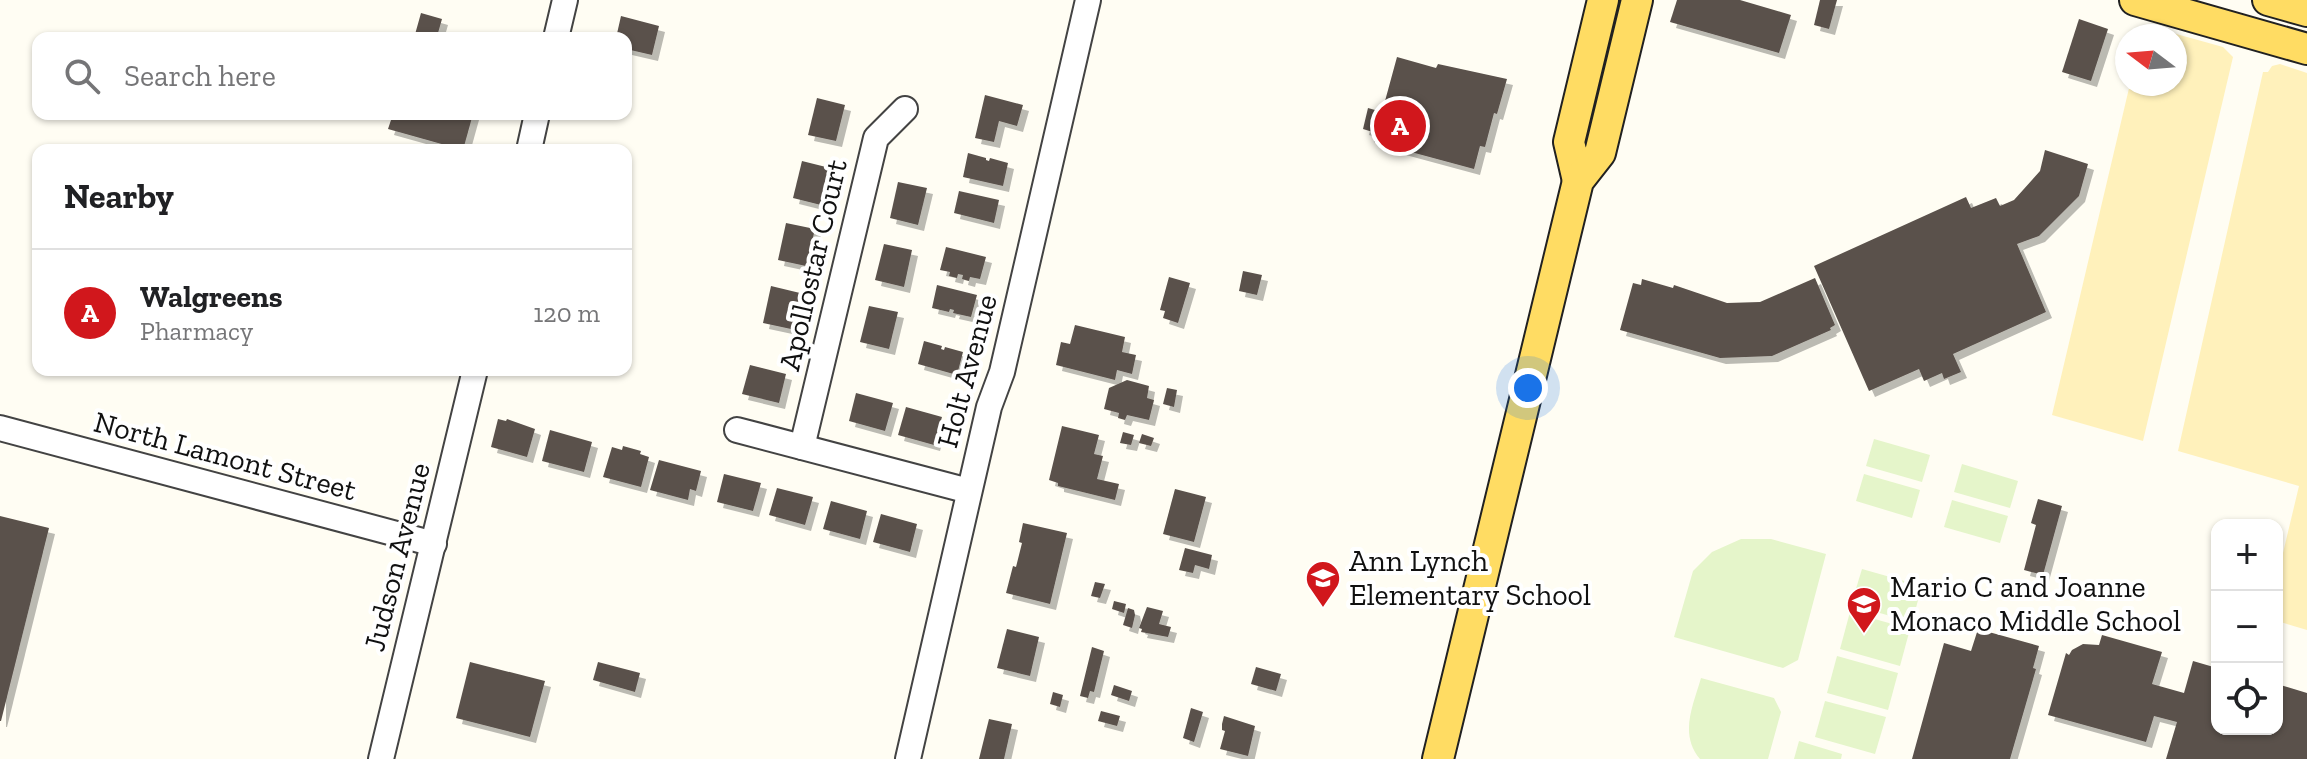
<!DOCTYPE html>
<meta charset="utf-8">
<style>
body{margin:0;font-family:"Zilla Slab",serif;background:#f6f6f6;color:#202124}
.controls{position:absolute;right:24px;bottom:24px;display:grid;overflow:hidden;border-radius:16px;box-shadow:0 2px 6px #0004}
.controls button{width:72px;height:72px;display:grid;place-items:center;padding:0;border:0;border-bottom:2px solid #e0e0e0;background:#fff;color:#202124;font:40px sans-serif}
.compass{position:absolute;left:2115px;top:24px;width:72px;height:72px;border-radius:50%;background:#fff;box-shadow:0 2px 6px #0004;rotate:286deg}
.you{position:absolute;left:1528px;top:388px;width:28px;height:28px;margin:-20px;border:6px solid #fff;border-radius:50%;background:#1a73e8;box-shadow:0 0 0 12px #1a73e833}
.badge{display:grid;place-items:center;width:52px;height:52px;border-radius:50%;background:#d1171c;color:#fff;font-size:26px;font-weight:700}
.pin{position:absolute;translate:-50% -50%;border:4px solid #fff;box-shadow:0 2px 8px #0006}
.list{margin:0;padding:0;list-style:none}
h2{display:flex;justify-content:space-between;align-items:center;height:104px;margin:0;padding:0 32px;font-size:34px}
h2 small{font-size:26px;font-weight:400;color:#757577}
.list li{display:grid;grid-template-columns:52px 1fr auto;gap:24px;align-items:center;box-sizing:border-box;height:128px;padding:0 32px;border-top:2px solid #e0e0e0}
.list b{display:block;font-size:30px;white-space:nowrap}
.list p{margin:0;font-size:26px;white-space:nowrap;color:#757577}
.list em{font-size:26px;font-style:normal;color:#757577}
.icon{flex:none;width:44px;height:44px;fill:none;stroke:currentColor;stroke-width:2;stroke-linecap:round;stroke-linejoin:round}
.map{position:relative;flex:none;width:2307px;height:759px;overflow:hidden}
.search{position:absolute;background:#fff;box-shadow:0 2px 6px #0004;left:32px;top:32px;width:600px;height:88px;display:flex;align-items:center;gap:20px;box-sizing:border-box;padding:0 28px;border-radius:16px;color:#757577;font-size:30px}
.panel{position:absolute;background:#fff;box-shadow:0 2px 6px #0004;left:32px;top:144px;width:600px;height:232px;border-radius:16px}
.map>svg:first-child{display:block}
.sand{fill:#fff1bb}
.pitch{fill:#e5f5ca}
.building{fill:#5a514b;filter:url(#shadow)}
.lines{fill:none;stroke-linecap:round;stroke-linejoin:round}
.minor-casing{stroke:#434343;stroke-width:28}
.major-casing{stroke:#212121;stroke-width:34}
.minor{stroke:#fff;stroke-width:24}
.major{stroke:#ffdc63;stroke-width:30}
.labels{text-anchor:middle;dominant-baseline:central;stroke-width:8;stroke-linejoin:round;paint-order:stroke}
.street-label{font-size:30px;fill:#101010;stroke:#fff}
.poi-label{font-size:30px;fill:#101010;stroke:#fff;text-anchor:start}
</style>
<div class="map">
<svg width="2307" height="759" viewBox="0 0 2307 759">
<defs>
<filter id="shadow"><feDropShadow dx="6" dy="6" stdDeviation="0" flood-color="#0004"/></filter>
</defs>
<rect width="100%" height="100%" fill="#fffdf3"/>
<g class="sand">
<polygon points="2144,25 2223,47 2233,57 2143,441 2052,415 2130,84 2175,84 2175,36 2142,36"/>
<polygon points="2280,64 2307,73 2307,630 2277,621 2277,578 2299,486 2178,451 2263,72 2268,72 2272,66"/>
</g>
<g class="pitch">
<polygon points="1874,439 1930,455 1922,482 1866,466"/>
<polygon points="1962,464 2018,481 2010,508 1954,492"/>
<polygon points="1864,474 1920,490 1912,518 1856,501"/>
<polygon points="1952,500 2008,516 2000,543 1944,527"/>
<polygon points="1741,539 1771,539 1826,554 1798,660 1783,668 1674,637 1693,571 1712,552"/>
<polygon points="1862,569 1922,586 1912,622 1851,605"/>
<polygon points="1850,612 1910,629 1900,666 1840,649"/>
<polygon points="1837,656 1898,673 1888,710 1827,693"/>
<path d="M1701,678L1774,698L1781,712L1768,759H1700C1679,734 1693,706 1701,678Z"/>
<polygon points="1825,701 1886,717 1875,754 1815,737"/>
<polygon points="1799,741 1842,754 1841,759 1794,759"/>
</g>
<g class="building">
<polygon points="1677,0 1740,0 1791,15 1779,53 1670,22"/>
<polygon points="1820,0 1837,0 1829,29 1814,25"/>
<polygon points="421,13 442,19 438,33 453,38 414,38"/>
<polygon points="621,16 659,26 652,55 626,49 626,38 616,38"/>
<polygon points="2079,19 2108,29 2091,81 2062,72"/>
<polygon points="1397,57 1436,68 1438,64 1507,79 1497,114 1494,113 1485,147 1480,146 1474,169 1374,142 1376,133 1363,129 1368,108 1382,112"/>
<polygon points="985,95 1023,105 1017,126 999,121 994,142 975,138"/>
<polygon points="817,98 845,105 836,141 808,135"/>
<polygon points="393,114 473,114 463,150 388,129"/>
<polygon points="2045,150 2088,164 2079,196 2039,236 2017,244 2046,312 1953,354 1961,372 1944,379 1942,373 1924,381 1919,369 1869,391 1814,266 1966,197 1971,208 1996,198 2000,206 2014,200 2040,171"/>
<polygon points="968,153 986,158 986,160 989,161 990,158 1008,163 1003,186 963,177"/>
<polygon points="802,161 830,168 821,205 793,198"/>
<polygon points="898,182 927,188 918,225 890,218"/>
<polygon points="959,191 999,200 994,223 954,213"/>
<polygon points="786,223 815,229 806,266 778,260"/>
<polygon points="884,244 912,250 904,287 875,280"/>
<polygon points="946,247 986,257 980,279 970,277 969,281 962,279 963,275 958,274 957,278 949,276 950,272 940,270"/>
<polygon points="1243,271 1262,275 1257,295 1239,291"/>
<polygon points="1169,277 1190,283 1178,323 1163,318 1165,311 1160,310"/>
<polygon points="1815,278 1835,325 1830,328 1831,330 1772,356 1720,358 1620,330 1633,283 1641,285 1642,279 1673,288 1674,285 1727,303 1760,302"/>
<polygon points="937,285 977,295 971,317 953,313 954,310 950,309 949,312 932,308"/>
<polygon points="771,286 800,293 791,329 763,323"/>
<polygon points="869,306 898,312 889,349 860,342"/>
<polygon points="1075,325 1125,337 1122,352 1136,355 1132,374 1117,370 1115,380 1056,365 1061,342 1070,344"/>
<polygon points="924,341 942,346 941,349 944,350 945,347 963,352 957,375 918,364"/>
<polygon points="750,365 786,374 779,403 742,394"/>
<polygon points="1127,380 1149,386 1147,398 1154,400 1149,420 1127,415 1125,420 1118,418 1119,413 1104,409 1109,388"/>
<polygon points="1167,388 1177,390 1174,407 1163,404"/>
<polygon points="856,393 893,403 885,431 849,421"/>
<polygon points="906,407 942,417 934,445 898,435"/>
<polygon points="498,419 506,421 507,419 535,429 527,457 491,447"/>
<polygon points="1062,426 1099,435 1094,454 1103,456 1097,479 1119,484 1115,500 1058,486 1058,483 1049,480"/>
<polygon points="550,430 592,442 584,472 542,461"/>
<polygon points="1123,432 1134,435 1131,445 1120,443"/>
<polygon points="1142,434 1154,438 1151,446 1139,443"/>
<polygon points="623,446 641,451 640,454 649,457 641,487 603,477 612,447 622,450"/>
<polygon points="659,460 701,471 696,491 690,489 688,500 650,490"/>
<polygon points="724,474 761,483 753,511 717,502"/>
<polygon points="777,488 813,497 805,525 769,515"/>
<polygon points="1175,489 1206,497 1194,542 1163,534"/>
<polygon points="2038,499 2062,506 2043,575 2024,570 2036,525 2031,523"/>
<polygon points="831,501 867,511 860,539 823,529"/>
<polygon points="881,514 917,524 910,552 873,542"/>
<polygon points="0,516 49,528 1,721 0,721"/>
<polygon points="1023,523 1067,533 1050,604 1006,593 1013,566 1016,567 1022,543 1019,542"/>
<polygon points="1185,548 1212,555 1209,569 1195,565 1193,573 1179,570"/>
<polygon points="1095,582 1105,584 1100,598 1091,596"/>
<polygon points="1114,601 1126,604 1124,613 1112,609"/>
<polygon points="1147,607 1163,611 1159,624 1171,627 1168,637 1141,632 1142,629 1139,628"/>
<polygon points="1128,608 1134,610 1135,615 1132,628 1123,625"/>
<polygon points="1007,629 1039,637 1030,676 997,668"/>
<polygon points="1978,629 2039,646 2033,668 2036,669 2010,759 1912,759 1944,643 1971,651"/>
<polygon points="2102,635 2162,652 2152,684 2184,693 2193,661 2217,668 2217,729 2277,729 2277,684 2307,693 2307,759 2166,759 2177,722 2154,716 2146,742 2048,715 2066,653 2069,655 2072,650 2083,644 2099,645"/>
<polygon points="1092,647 1104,651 1094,692 1090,691 1088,698 1080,696"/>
<polygon points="470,662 545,681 530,737 456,718"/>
<polygon points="598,662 640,673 635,692 593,680"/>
<polygon points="1256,667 1281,674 1276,691 1251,684"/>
<polygon points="1114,685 1132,691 1129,701 1111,695"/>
<polygon points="1053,692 1063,695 1060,707 1050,704"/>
<polygon points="1191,708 1203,712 1194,742 1183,738"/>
<polygon points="1101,711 1120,716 1117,726 1098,721"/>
<polygon points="1224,716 1255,726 1248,756 1220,749 1225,731 1222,730 1222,724"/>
<polygon points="989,719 1012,724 1004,759 979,759"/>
</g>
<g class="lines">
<g class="minor-casing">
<g id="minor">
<polyline points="556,38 565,0"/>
<polyline points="529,150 537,114"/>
<polyline points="0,428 434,544"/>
<polyline points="737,430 969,491"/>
<polyline points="802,447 876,138 905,109"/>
<polyline points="381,759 475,370"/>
<polyline points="908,759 989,407 1002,372 1088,0"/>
</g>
</g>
<g class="major-casing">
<g id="major">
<polyline points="2135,0 2307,49"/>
<polyline points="2268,0 2307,11"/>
<polyline points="1578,181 1569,142 1603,0"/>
<polyline points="1438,759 1578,181 1600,153 1637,0"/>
</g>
</g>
<use href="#minor" class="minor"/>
<use href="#major" class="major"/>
</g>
<defs>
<g id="school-pin" transform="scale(1.8)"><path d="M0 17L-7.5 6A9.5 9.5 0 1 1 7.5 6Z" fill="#d1171c" stroke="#fff"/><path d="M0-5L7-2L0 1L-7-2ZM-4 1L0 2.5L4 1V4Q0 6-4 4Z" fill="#fff"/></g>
</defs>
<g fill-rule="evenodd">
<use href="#school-pin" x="1323" y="578"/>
<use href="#school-pin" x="1864" y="604"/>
</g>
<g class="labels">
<g class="street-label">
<text transform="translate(813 265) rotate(-77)">Apollostar Court</text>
<text transform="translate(967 371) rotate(-75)">Holt Avenue</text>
<text transform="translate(225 456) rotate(15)">North Lamont Street</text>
<text transform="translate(397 557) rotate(-76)">Judson Avenue</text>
</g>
<g class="poi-label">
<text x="1349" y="561">Ann Lynch<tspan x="1349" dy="34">Elementary School</tspan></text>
<text x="1890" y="587">Mario C and Joanne<tspan x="1890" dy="34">Monaco Middle School</tspan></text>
</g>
</g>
</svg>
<div class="controls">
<button>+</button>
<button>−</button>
<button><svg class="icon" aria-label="locate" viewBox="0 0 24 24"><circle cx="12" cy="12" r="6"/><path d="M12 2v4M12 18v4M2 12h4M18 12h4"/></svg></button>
</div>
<svg class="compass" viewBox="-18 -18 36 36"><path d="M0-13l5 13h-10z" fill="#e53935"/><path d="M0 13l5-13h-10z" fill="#757577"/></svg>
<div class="you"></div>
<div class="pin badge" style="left:1400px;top:126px">A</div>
<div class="search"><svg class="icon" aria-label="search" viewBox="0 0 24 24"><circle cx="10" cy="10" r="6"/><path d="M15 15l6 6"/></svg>Search here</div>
<section class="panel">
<h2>Nearby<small></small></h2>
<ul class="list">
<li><span class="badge">A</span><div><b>Walgreens</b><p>Pharmacy</p></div><em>120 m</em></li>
</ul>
</section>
</div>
